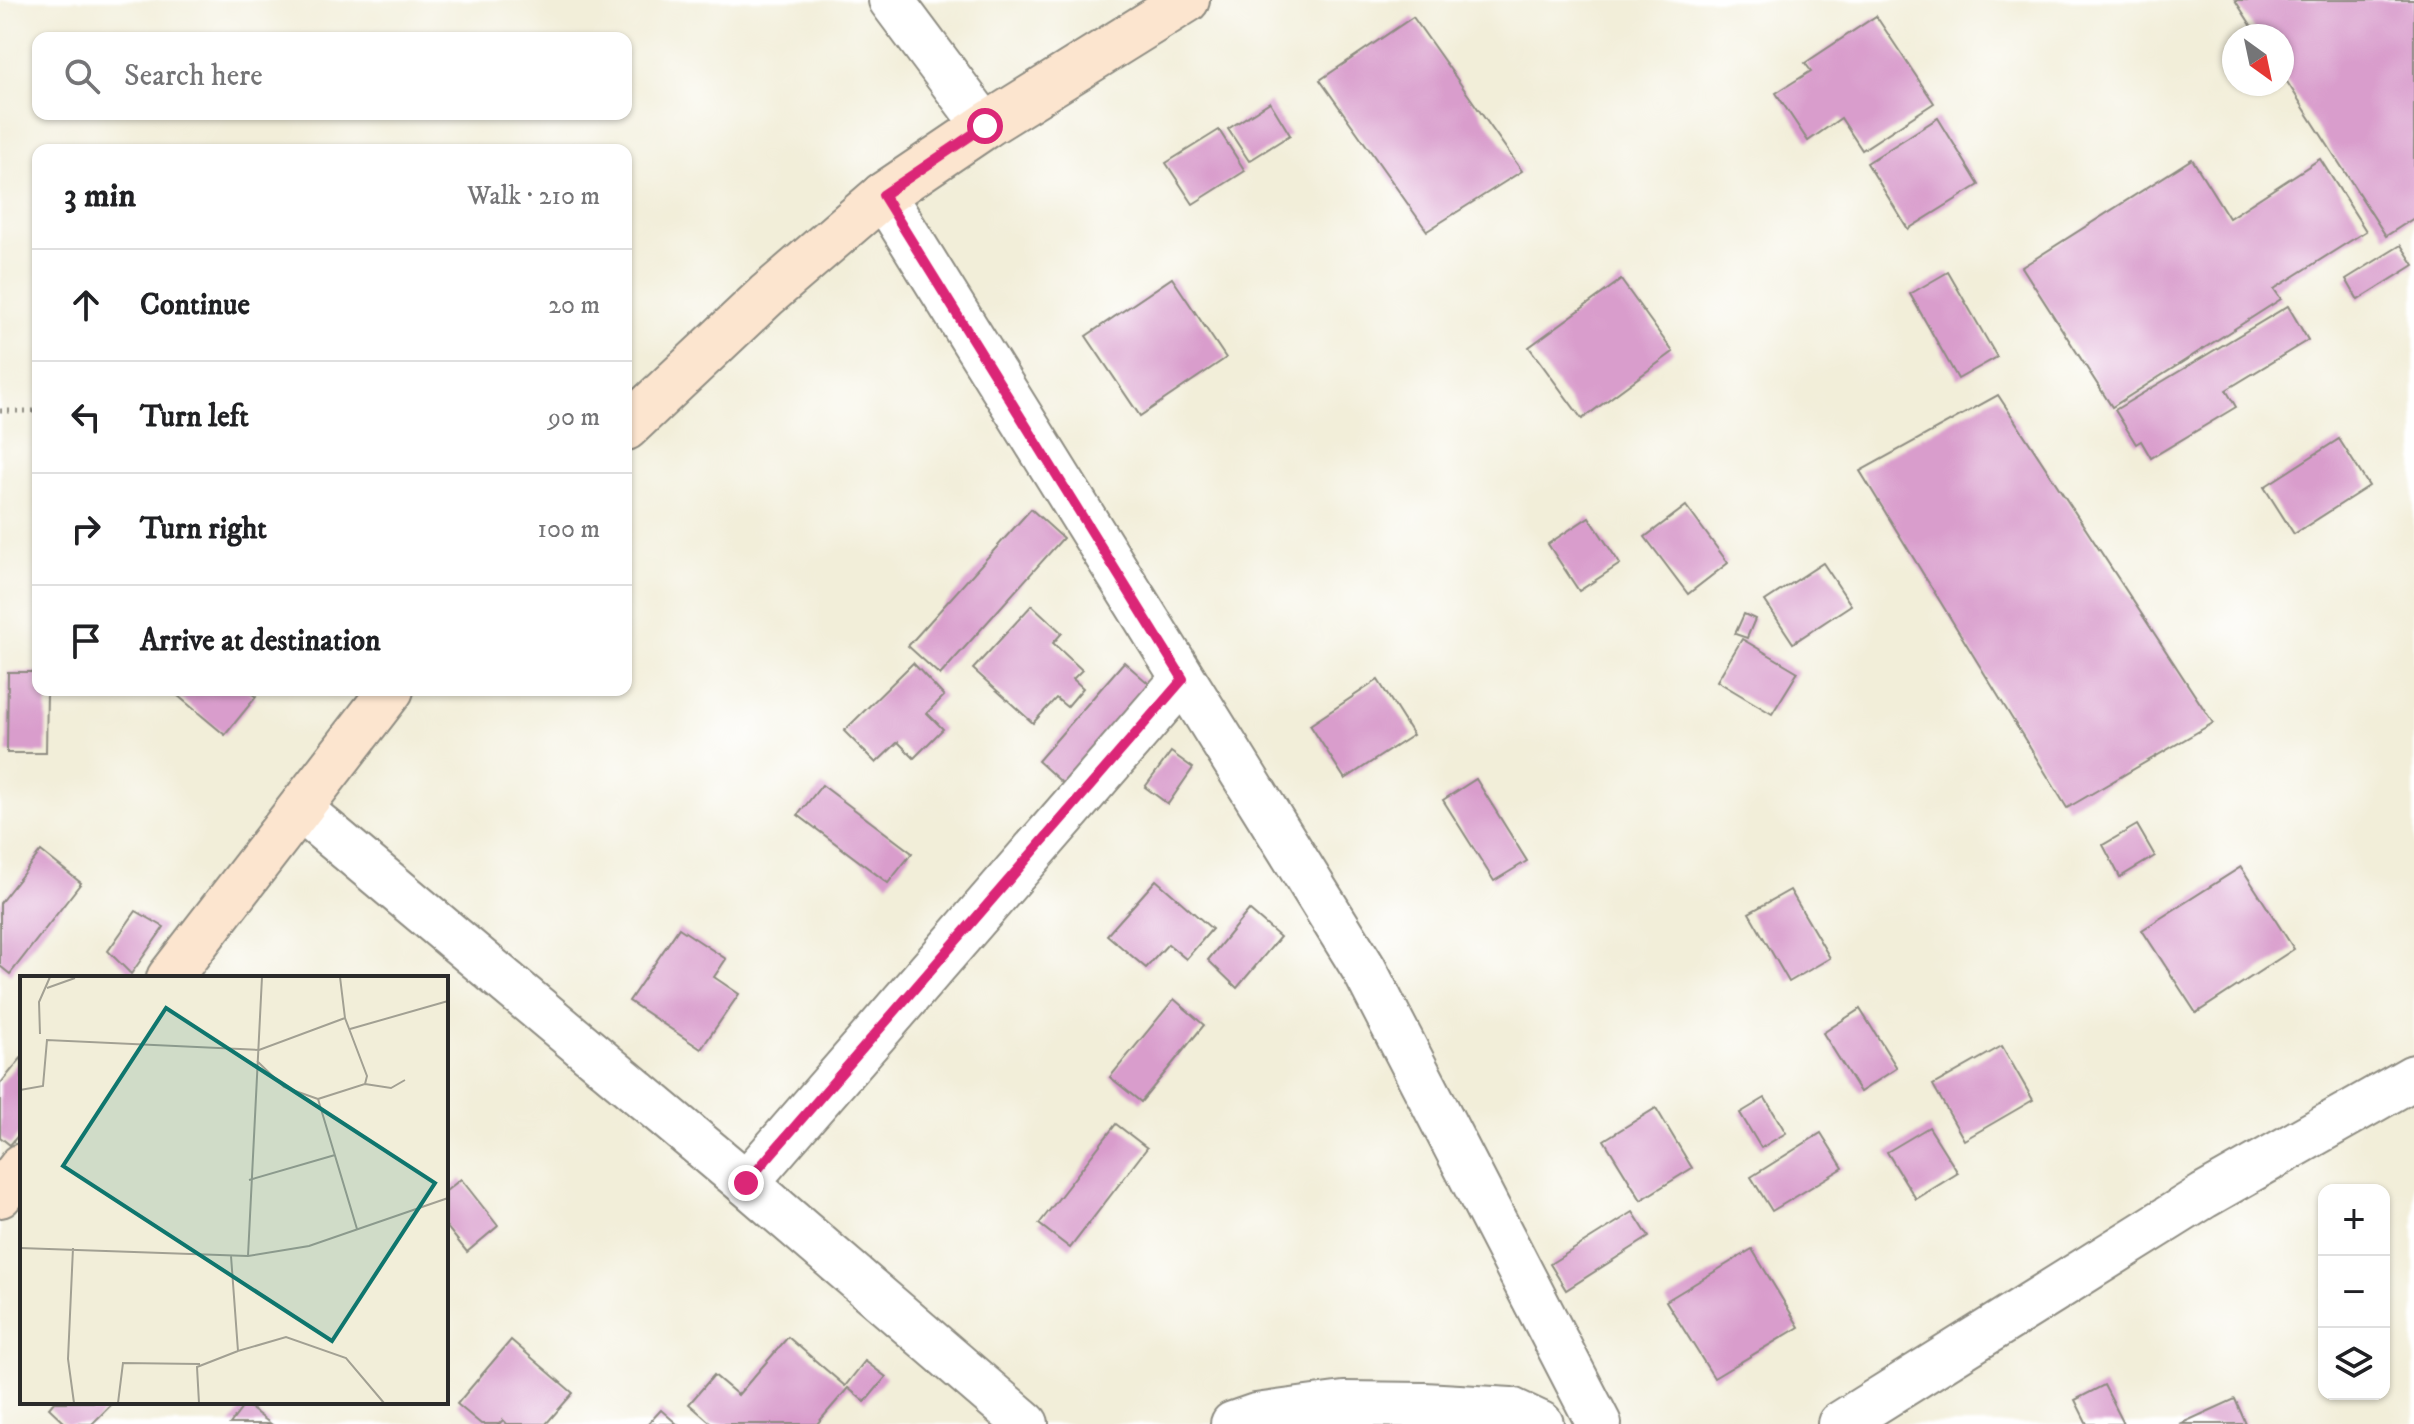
<!DOCTYPE html>
<meta charset="utf-8">
<style>
body{margin:0;font-family:"IM FELL DW Pica",serif;background:#f6f6f6;color:#202124}
.controls{position:absolute;right:24px;bottom:24px;display:grid;overflow:hidden;border-radius:16px;box-shadow:0 2px 6px #0004}
.controls button{width:72px;height:72px;display:grid;place-items:center;padding:0;border:0;border-bottom:2px solid #e0e0e0;background:#fff;color:#202124;font:40px sans-serif}
.compass{position:absolute;left:2222px;top:24px;width:72px;height:72px;border-radius:50%;background:#fff;box-shadow:0 2px 6px #0004;rotate:147deg}
.stop{position:absolute;width:24px;height:24px;margin:-18px;border:6px solid #db2777;border-radius:50%;background:#fff}
.stop.end{background:#db2777;border-color:#fff;box-shadow:0 2px 8px #0008}
.list{margin:0;padding:0;list-style:none}
h2{display:flex;justify-content:space-between;align-items:center;height:104px;margin:0;padding:0 32px;font-size:34px}
h2 small{font-size:26px;font-weight:400;color:#757577}
.list li{display:grid;grid-template-columns:52px 1fr auto;gap:24px;align-items:center;box-sizing:border-box;height:112px;padding:0 32px;border-top:2px solid #e0e0e0}
.list b{display:block;font-size:30px;white-space:nowrap}
.list em{font-size:26px;font-style:normal;color:#757577}
.icon{flex:none;width:44px;height:44px;fill:none;stroke:currentColor;stroke-width:2;stroke-linecap:round;stroke-linejoin:round}
.map{position:relative;flex:none;width:2414px;height:1424px;overflow:hidden}
.search{position:absolute;background:#fff;box-shadow:0 2px 6px #0004;left:32px;top:32px;width:600px;height:88px;display:flex;align-items:center;gap:20px;box-sizing:border-box;padding:0 28px;border-radius:16px;color:#757577;font-size:30px}
.panel{position:absolute;background:#fff;box-shadow:0 2px 6px #0004;left:32px;top:144px;width:600px;height:552px;border-radius:16px}
.map>svg:first-child{display:block}
.building{fill:#d99dcc}
.lines{fill:none;stroke-linecap:round;stroke-linejoin:round}
.street-casing{stroke:#8e8c82;stroke-width:48}
.secondary-casing{stroke:#8e8c82;stroke-width:48}
.path{stroke:#8e8c82;stroke-width:5;stroke-dasharray:2 6;stroke-linecap:butt}
.street{stroke:#fff;stroke-width:44}
.secondary{stroke:#fce5cf;stroke-width:44}
.route{stroke:#db2777;stroke-width:10}
.inset-road{fill:none;stroke:#a2a093;stroke-width:2}
.view{fill:#0f766e;fill-opacity:0.15;stroke:#0f766e;stroke-width:4}
.inset-edge{fill:none;stroke:#2b2b2b;stroke-width:4}
</style>
<div class="map">
<svg width="2414" height="1424" viewBox="0 0 2414 1424">
<rect width="100%" height="100%" fill="#fff"/>
<filter id="ink" filterUnits="userSpaceOnUse"><feTurbulence type="fractalNoise" baseFrequency=".0125" numOctaves="2"/><feDisplacementMap in="SourceGraphic" scale="16" xChannelSelector="R" yChannelSelector="G"/><feConvolveMatrix kernelMatrix="1 2 1 2 8 2 1 2 1" color-interpolation-filters="sRGB"/></filter>
<filter id="wash" filterUnits="userSpaceOnUse"><feTurbulence type="fractalNoise" baseFrequency=".006" numOctaves="4" result="noise"/><feDisplacementMap in="SourceGraphic" scale="32" xChannelSelector="R" yChannelSelector="G"/><feGaussianBlur stdDeviation="1.8" result="paint"/><feColorMatrix in="noise" values="0 0 0 0 0 0 0 0 0 0 0 0 0 0 0 0 0 1.4 0 .05"/><feComposite in="paint" operator="in"/></filter>
<g filter="url(#wash)">
<rect width="100%" height="100%" fill="#f2eed9"/>
<g id="blocks">
<g class="building">
<polygon points="2235,0 2414,0 2414,218 2386,236 2282,74 2282,36 2258,36"/>
<polygon points="1876,16 1934,103 1862,150 1841,118 1808,141 1776,93 1811,71 1805,63"/>
<polygon points="1413,17 1522,171 1427,231 1320,80"/>
<polygon points="1270,102 1290,135 1249,161 1228,129"/>
<polygon points="1938,118 1979,185 1908,229 1867,163"/>
<polygon points="1219,130 1245,171 1193,204 1166,163"/>
<polygon points="2192,159 2229,218 2320,159 2366,231 2274,289 2281,299 2112,407 2022,267"/>
<polygon points="2401,245 2414,265 2358,300 2346,279"/>
<polygon points="1948,272 1997,357 1958,379 1910,294"/>
<polygon points="1172,278 1226,358 1140,416 1086,336"/>
<polygon points="1621,280 1673,352 1582,419 1529,347"/>
<polygon points="2288,306 2308,340 2226,390 2236,407 2151,458 2141,441 2136,444 2115,410"/>
<polygon points="1998,395 2213,723 2067,808 1860,471"/>
<polygon points="2339,439 2369,486 2294,534 2264,487"/>
<polygon points="1686,506 1728,563 1688,594 1645,537"/>
<polygon points="1031,509 1063,538 940,675 908,646"/>
<polygon points="1589,517 1620,564 1579,591 1548,544"/>
<polygon points="1823,563 1851,605 1793,643 1765,601"/>
<polygon points="1032,605 1062,633 1053,643 1082,670 1073,679 1083,688 1067,707 1056,698 1033,723 973,669"/>
<polygon points="1744,614 1755,619 1747,638 1735,634"/>
<polygon points="1742,639 1798,672 1772,714 1717,681"/>
<polygon points="1124,662 1155,689 1068,788 1038,761"/>
<polygon points="913,663 944,696 927,713 943,729 914,758 898,742 876,763 844,731"/>
<polygon points="8,672 38,672 38,690 47,690 46,753 7,753"/>
<polygon points="1378,680 1413,735 1345,779 1310,725"/>
<polygon points="171,690 247,690 256,697 225,735"/>
<polygon points="1171,752 1193,768 1168,804 1145,787"/>
<polygon points="1476,779 1527,861 1494,881 1443,800"/>
<polygon points="822,785 912,853 888,883 798,815"/>
<polygon points="2137,825 2155,856 2120,877 2103,845"/>
<polygon points="41,851 81,883 10,974 0,966 0,903"/>
<polygon points="2241,867 2294,949 2196,1013 2142,930"/>
<polygon points="1156,880 1212,929 1186,959 1168,944 1146,968 1107,935"/>
<polygon points="1790,890 1830,958 1789,982 1749,913"/>
<polygon points="1249,910 1280,937 1237,988 1208,960"/>
<polygon points="136,911 164,927 131,974 108,951"/>
<polygon points="679,928 726,959 714,977 739,994 701,1049 629,1001"/>
<polygon points="1174,999 1204,1025 1141,1102 1110,1077"/>
<polygon points="1860,1009 1897,1068 1860,1092 1823,1033"/>
<polygon points="2002,1046 2033,1100 1964,1140 1933,1085"/>
<polygon points="22,1057 22,1131 10,1145 0,1137 0,1084"/>
<polygon points="1765,1098 1786,1133 1761,1148 1740,1113"/>
<polygon points="1656,1108 1692,1168 1641,1200 1604,1140"/>
<polygon points="1116,1124 1147,1148 1070,1248 1039,1224"/>
<polygon points="1929,1127 1958,1173 1916,1199 1887,1152"/>
<polygon points="1821,1133 1843,1168 1772,1211 1751,1177"/>
<polygon points="461,1179 498,1226 467,1252 446,1226 446,1191"/>
<polygon points="1633,1212 1649,1237 1566,1290 1550,1264"/>
<polygon points="1752,1249 1799,1327 1714,1378 1666,1301"/>
<polygon points="788,1337 845,1386 865,1361 886,1377 865,1402 848,1388 817,1424 712,1424 689,1404 714,1375 738,1395"/>
<polygon points="511,1340 573,1393 546,1424 507,1424 503,1420 499,1424 481,1424 457,1404"/>
<polygon points="2104,1385 2124,1424 2087,1424 2075,1400"/>
<polygon points="2235,1399 2246,1424 2180,1424"/>
<polygon points="54,1402 114,1402 92,1424 66,1424 49,1408"/>
<polygon points="245,1404 271,1424 230,1424"/>
<polygon points="661,1410 677,1424 648,1424"/>
</g>
</g>
</g>
<g filter="url(#ink)">
<use href="#blocks" fill-opacity="0" stroke="#8e8c82" stroke-width="2"/>
<g class="lines">
<g class="street-casing">
<g id="street">
<polyline points="891,0 985,126"/>
<polyline points="883,195 1364,969 1599,1424"/>
<polyline points="300,809 746,1183 1026,1424"/>
<polyline points="746,1183 1183,679"/>
<polyline points="1233,1424 1256,1416 1344,1404 1424,1405 1511,1410 1541,1424"/>
<polyline points="1840,1424 2204,1196 2414,1077"/>
</g>
</g>
<g class="secondary-casing">
<g id="secondary">
<polyline points="626,428 767,295 883,195 985,126 1187,0"/>
<polyline points="169,978 391,690"/>
<polyline points="0,1195 22,1166"/>
</g>
</g>
<polyline class="path" points="0,411 38,411"/>
<use href="#street" class="street"/>
<use href="#secondary" class="secondary"/>
</g>
</g>
<g class="lines" filter="url(#ink)">
<polyline class="route" points="746,1183 1183,679 883,195 985,126"/>
</g>
<g transform="translate(20 976)">
<rect width="428" height="428" fill="#f2eed9"/>
<path class="inset-road" d="M320,1L325,42L347,100L345,108L298,123L337,253M27,12L55,2M330,53L428,25M20,58L19,26L30,1M237,85L264,111L298,123M345,108L371,112L385,104M0,114L23,110L27,64L239,74L325,42M229,204L315,179M0,272L228,280L289,270L428,222M53,272L48,383L54,427M211,280L218,375L266,361L326,382L364,427M228,280L242,1M98,427L103,387L180,388M179,427L177,391L218,375"/>
<path class="view" d="M146,32L415,207L312,365L43,190Z"/>
<rect width="428" height="428" class="inset-edge"/>
</g>
</svg>
<div class="controls">
<button>+</button>
<button>−</button>
<button><svg class="icon" aria-label="layers" viewBox="0 0 24 24"><path d="M12 4l9 5-9 5-9-5zM3 14l9 5 9-5"/></svg></button>
</div>
<svg class="compass" viewBox="-18 -18 36 36"><path d="M0-13l5 13h-10z" fill="#e53935"/><path d="M0 13l5-13h-10z" fill="#757577"/></svg>
<div class="stop" style="left:985px;top:126px"></div>
<div class="stop end" style="left:746px;top:1183px"></div>
<div class="search"><svg class="icon" aria-label="search" viewBox="0 0 24 24"><circle cx="10" cy="10" r="6"/><path d="M15 15l6 6"/></svg>Search here</div>
<section class="panel">
<h2>3 min<small>Walk · 210 m</small></h2>
<ul class="list">
<li><svg class="icon" aria-label="ahead" viewBox="0 0 24 24"><path d="M12 20V5M6 11l6-6 6 6"/></svg><div><b>Continue</b></div><em>20 m</em></li>
<li><svg class="icon" aria-label="left" viewBox="0 0 24 24"><path d="M17 20v-9H6M10 6l-5 5 5 5"/></svg><div><b>Turn left</b></div><em>90 m</em></li>
<li><svg class="icon" aria-label="right" viewBox="0 0 24 24"><path d="M7 20v-9h11M14 6l5 5-5 5"/></svg><div><b>Turn right</b></div><em>100 m</em></li>
<li><svg class="icon" aria-label="arrive" viewBox="0 0 24 24"><path d="M6 21V4h12l-3 4 3 4H6"/></svg><div><b>Arrive at destination</b></div></li>
</ul>
</section>
</div>
